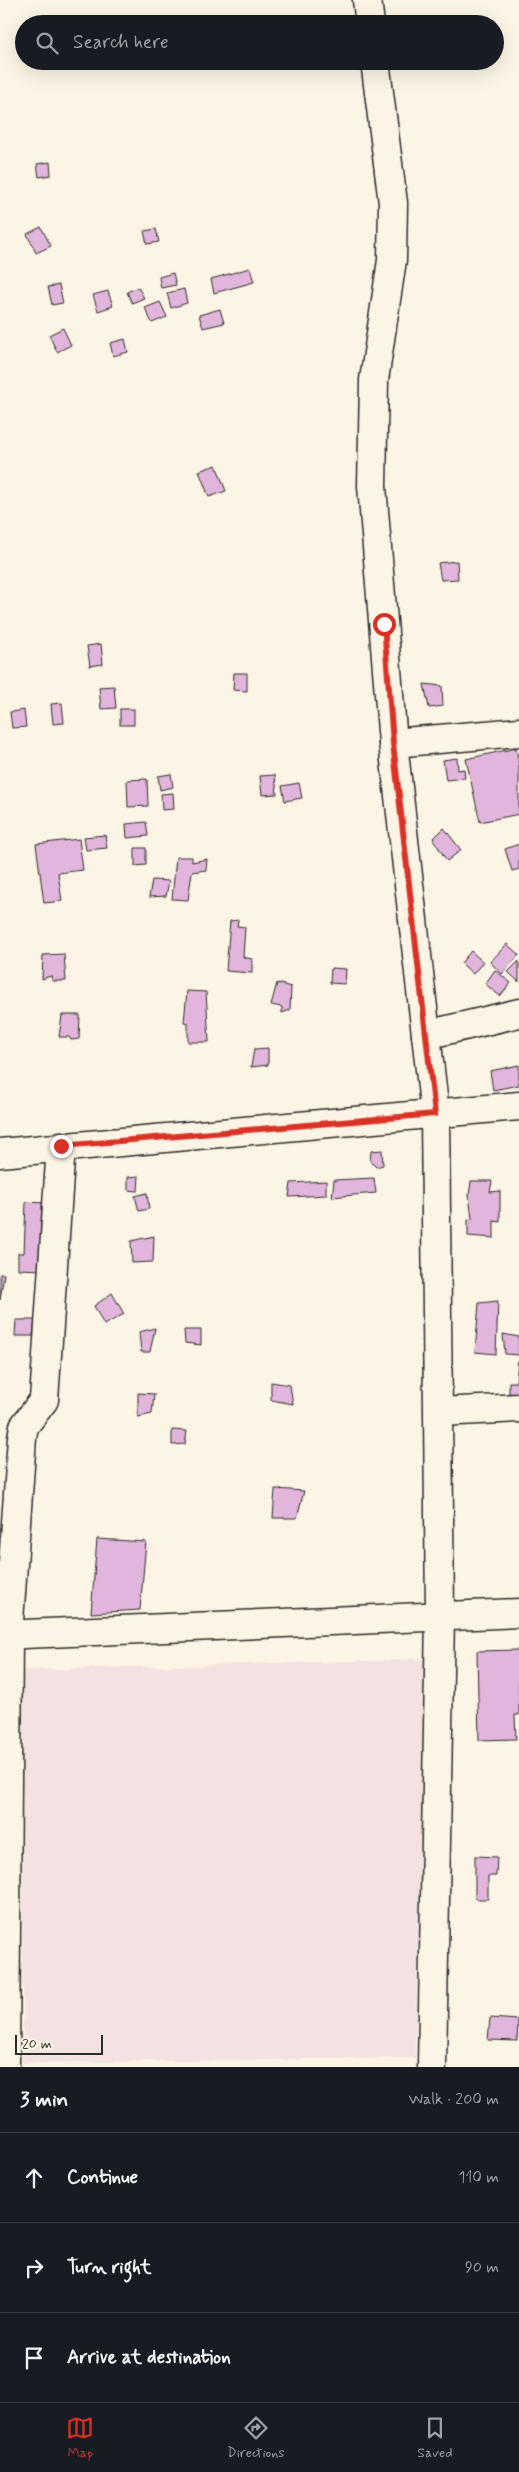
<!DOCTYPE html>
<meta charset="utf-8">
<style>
body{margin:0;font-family:Mynerve,sans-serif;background:#242831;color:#f1f3f6}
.scale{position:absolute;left:15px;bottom:12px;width:88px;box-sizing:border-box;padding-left:5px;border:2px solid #2b2b2b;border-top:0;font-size:14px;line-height:18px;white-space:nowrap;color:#2b2b2b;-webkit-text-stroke:4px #fcf5e5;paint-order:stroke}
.stop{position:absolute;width:15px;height:15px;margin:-11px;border:4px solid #d93025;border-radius:50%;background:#fff}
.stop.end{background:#d93025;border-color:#fff;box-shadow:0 1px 5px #0008}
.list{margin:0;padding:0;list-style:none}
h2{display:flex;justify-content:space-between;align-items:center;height:65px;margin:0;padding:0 20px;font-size:21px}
h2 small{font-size:16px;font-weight:400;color:#9ea1a6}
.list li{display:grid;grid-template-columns:32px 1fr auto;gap:15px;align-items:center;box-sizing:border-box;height:90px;padding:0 20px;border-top:1px solid #363941}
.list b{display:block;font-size:19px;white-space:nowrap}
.list em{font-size:16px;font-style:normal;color:#9ea1a6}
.icon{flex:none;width:28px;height:28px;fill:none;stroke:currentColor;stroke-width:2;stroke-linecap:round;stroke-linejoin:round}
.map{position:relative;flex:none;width:519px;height:2067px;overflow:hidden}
.search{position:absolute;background:#171b24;box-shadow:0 5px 20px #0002;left:15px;right:15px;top:15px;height:55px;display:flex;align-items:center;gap:12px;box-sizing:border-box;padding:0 18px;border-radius:28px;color:#9ea1a6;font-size:19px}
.sheet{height:335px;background:#171b24}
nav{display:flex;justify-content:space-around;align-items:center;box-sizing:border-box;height:70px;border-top:1px solid #363941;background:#171b24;font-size:14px;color:#9ea1a6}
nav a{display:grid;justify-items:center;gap:2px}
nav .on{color:#d93025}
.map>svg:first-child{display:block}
.built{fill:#f4e2e2}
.building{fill:#e2b6dc;stroke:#2b2b2b}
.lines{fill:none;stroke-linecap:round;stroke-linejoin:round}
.minor-casing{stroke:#2b2b2b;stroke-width:31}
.minor{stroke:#fcf5e5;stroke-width:28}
.route{stroke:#d93025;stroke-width:6}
</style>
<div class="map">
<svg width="519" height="2067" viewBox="0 0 519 2067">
<rect width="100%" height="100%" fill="#fcf5e5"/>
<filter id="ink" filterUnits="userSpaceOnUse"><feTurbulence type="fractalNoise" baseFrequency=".02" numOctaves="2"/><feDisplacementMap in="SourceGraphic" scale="10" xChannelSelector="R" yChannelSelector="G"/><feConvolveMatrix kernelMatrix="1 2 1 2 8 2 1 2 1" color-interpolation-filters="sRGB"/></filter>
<g filter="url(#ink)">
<polygon class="built" points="426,1659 415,2058 23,2063 22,1670"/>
<g class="building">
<polygon points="50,162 51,175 39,177 37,164"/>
<polygon points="41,227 51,246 36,253 27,234"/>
<polygon points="156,229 159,242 147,244 144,231"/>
<polygon points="250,268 254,282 214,293 211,279"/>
<polygon points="173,273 176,285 161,288 159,277"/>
<polygon points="59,285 63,303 52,305 48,287"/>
<polygon points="138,287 144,298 132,303 127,292"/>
<polygon points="184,289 187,303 171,308 167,293"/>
<polygon points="108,291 113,306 98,311 93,295"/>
<polygon points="160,302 167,317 152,323 145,308"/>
<polygon points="220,309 224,323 203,328 199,315"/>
<polygon points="63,328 71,345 57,352 49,335"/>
<polygon points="125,339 128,352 113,356 110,343"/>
<polygon points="216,465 226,491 209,497 199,471"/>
<polygon points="457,561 458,579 441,580 438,563"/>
<polygon points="101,644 103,664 90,666 87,646"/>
<polygon points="234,673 247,673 247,691 233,690"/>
<polygon points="424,684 442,686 443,706 429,708"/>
<polygon points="114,686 116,708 101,709 99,687"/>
<polygon points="62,703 64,723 53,724 51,704"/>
<rect x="120" y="709" width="14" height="16"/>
<polygon points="24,710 26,727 12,728 10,712"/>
<polygon points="516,748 519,763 519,814 480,822 466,759"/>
<polygon points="457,758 458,770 464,769 465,778 446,780 443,760"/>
<polygon points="171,774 173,787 160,790 158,776"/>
<polygon points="275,775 277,794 262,795 260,776"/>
<polygon points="147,779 148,806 128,807 127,780"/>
<polygon points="299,783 302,798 285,801 282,786"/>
<polygon points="173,793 174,809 162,810 161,794"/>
<polygon points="146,822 148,836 127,838 126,824"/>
<polygon points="444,828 461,850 447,861 433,839"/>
<polygon points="105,835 107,848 86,850 84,837"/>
<polygon points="79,839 83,870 58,873 62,901 44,903 36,844"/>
<polygon points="519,844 519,869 512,871 505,849"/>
<polygon points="135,848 146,848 146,865 135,866"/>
<polygon points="176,857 192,857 192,862 207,859 206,870 192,872 188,900 172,899"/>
<polygon points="152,880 169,881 166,896 149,897"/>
<polygon points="238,920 237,926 245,927 243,957 252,959 252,973 226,971 230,921"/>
<polygon points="507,944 519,955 502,974 490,962"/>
<polygon points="471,951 483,962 473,974 461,963"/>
<polygon points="64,954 66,981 52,981 51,976 42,979 43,955"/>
<polygon points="519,961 519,982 508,972"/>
<polygon points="331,968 346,969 345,984 330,983"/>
<polygon points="495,970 511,983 500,996 485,984"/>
<polygon points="277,983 291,987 290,1010 282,1013 282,1007 271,1005"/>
<polygon points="187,991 206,992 209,1042 188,1042 188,1023 184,1022"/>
<polygon points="62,1015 80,1015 79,1039 71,1040 69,1037 59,1037"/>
<polygon points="268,1048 268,1065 251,1067 254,1049"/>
<polygon points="519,1065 519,1085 493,1090 490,1071"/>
<polygon points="382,1150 383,1165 376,1167 370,1161 371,1151"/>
<polygon points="139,1176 138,1191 128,1190 128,1177"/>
<polygon points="374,1178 376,1193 332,1197 334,1180"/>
<polygon points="326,1181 326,1195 289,1197 291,1183"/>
<polygon points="471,1181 492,1181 490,1192 500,1191 500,1222 494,1221 494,1238 468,1236 468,1220 472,1219 469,1196"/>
<polygon points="147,1193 149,1209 139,1211 135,1196"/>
<polygon points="26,1202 45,1203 42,1270 18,1269 18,1253 24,1253"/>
<polygon points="154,1236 153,1262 132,1263 131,1241"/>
<polygon points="0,1274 4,1274 0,1300"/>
<polygon points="112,1293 124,1314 104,1325 94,1306"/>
<polygon points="498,1301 496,1354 475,1352 479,1303"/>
<polygon points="16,1320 35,1320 33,1336 15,1336"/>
<polygon points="155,1328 150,1352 141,1352 139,1332"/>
<polygon points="184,1330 201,1330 201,1345 185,1343"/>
<polygon points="503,1334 519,1337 519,1355 505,1354"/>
<polygon points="518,1361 519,1394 509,1395 509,1382 516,1382"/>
<polygon points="271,1382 290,1385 293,1404 271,1400"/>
<polygon points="138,1393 154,1394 152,1414 138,1417"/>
<polygon points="172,1430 187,1431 185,1444 172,1445"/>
<polygon points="275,1489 304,1491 297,1518 273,1518"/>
<polygon points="97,1539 146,1542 140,1610 91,1613"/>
<polygon points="519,1650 519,1715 515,1715 516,1739 479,1740 477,1651"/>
<polygon points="475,1856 497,1857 496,1876 488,1876 488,1899 475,1899"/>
<polygon points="490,2018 518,2020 517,2041 488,2040"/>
</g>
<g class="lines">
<g class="minor-casing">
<g id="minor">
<polyline points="367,0 370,24"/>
<polyline points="375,61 393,203 392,260 374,380 372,486 393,743 435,1114 440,1615 432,2067"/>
<polyline points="393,743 519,732"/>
<polyline points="426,1035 519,1013"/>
<polyline points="0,1153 519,1106"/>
<polyline points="439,1412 519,1408"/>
<polyline points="0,1635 519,1613"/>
<polyline points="5,2067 8,1635 22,1438 24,1426 44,1400 61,1146"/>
</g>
</g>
<use href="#minor" class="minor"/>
</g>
</g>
<g class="lines" filter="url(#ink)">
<polyline class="route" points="61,1146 435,1114 393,743 384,624"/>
</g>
</svg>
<div class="scale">20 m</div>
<div class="stop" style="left:384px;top:624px"></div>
<div class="stop end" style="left:61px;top:1146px"></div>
<div class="search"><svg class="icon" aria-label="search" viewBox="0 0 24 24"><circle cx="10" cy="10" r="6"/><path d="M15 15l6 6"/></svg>Search here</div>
</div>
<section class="sheet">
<h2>3 min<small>Walk · 200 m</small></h2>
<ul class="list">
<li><svg class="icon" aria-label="ahead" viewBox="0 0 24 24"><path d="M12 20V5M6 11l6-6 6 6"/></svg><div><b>Continue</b></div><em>110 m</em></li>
<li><svg class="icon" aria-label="right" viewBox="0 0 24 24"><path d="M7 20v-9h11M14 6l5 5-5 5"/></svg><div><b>Turn right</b></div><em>90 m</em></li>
<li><svg class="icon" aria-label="arrive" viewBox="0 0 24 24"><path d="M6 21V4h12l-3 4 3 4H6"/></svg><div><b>Arrive at destination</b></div></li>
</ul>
</section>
<nav>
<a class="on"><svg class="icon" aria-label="map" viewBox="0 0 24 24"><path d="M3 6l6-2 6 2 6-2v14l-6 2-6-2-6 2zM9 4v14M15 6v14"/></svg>Map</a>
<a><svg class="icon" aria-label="directions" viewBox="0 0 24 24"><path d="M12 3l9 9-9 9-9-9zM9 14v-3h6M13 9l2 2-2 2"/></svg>Directions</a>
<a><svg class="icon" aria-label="saved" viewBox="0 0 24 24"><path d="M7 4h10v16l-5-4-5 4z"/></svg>Saved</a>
</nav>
